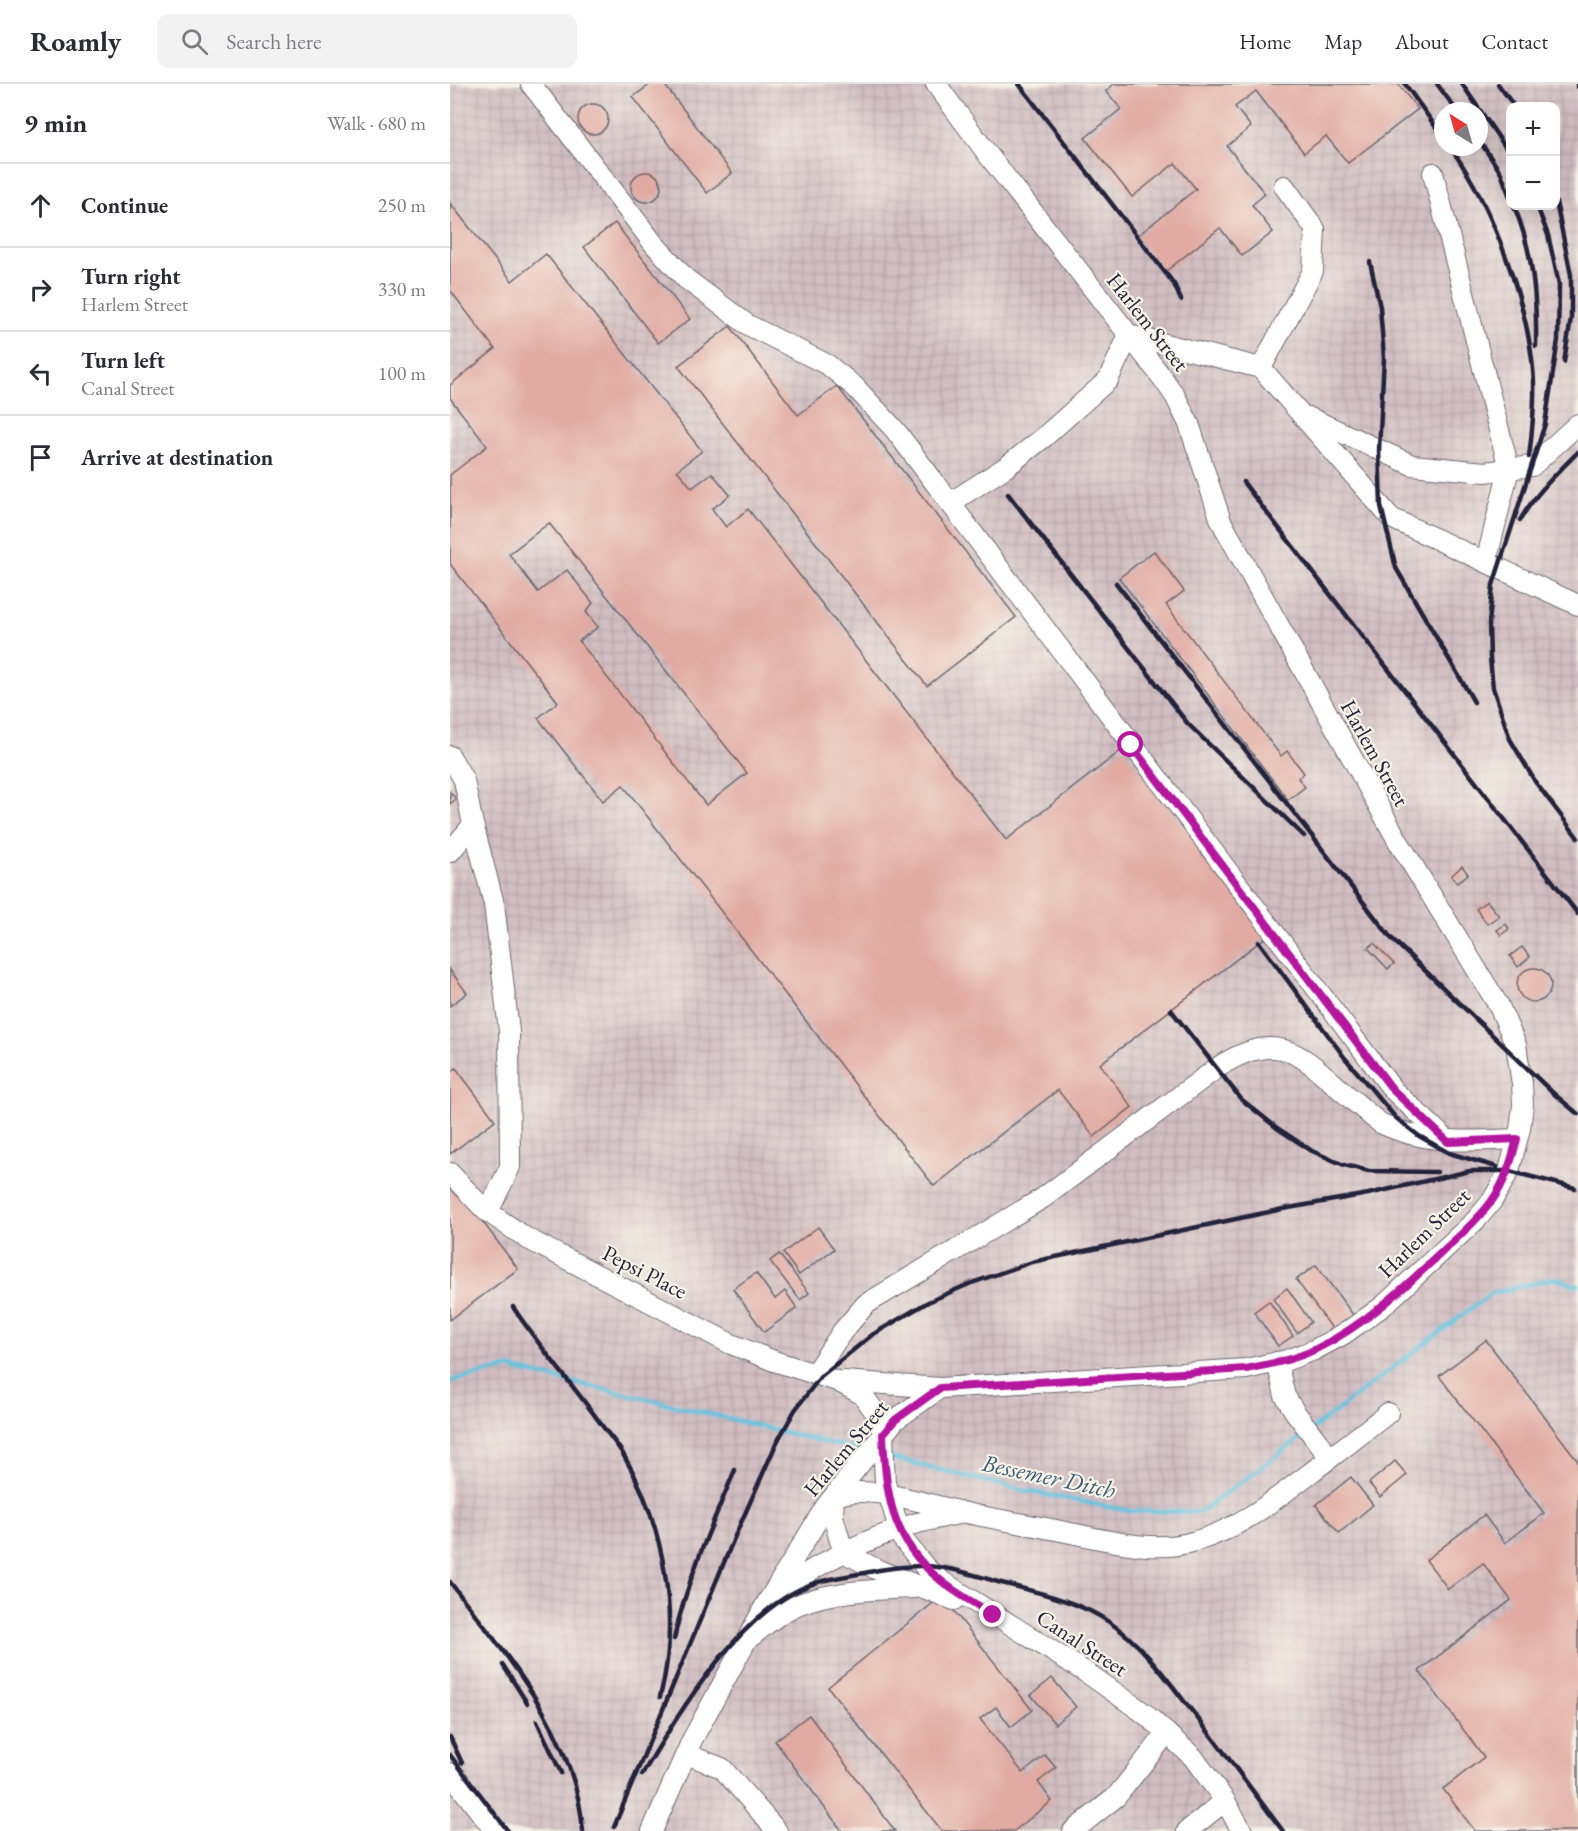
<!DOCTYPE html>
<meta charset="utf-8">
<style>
body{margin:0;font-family:"EB Garamond",serif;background:#f2f2f3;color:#2b2b33}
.controls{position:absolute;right:18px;top:18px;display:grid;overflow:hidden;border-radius:12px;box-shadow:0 6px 24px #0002}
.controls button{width:54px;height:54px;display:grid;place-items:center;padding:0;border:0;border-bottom:2px solid #e1e1e2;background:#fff;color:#2b2b33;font:30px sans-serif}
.compass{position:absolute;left:984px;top:18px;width:54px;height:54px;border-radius:50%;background:#fff;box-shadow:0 6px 24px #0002;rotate:323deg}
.stop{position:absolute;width:18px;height:18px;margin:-14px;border:4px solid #b5179e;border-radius:50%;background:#fff}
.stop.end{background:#b5179e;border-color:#fff;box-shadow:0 2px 6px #0008}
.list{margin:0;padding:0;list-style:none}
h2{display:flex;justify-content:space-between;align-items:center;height:78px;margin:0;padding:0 24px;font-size:26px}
h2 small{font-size:20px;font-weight:400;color:#7c7c81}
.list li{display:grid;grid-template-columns:39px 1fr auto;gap:18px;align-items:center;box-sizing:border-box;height:84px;padding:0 24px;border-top:2px solid #e1e1e2}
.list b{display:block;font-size:22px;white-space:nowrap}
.list p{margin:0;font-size:20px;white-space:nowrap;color:#7c7c81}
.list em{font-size:20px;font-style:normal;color:#7c7c81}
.icon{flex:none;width:33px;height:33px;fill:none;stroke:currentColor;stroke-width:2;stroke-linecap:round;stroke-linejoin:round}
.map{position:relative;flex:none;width:1128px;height:1747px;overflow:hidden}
header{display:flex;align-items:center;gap:36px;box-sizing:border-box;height:84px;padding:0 30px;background:#fff;border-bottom:2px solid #e1e1e2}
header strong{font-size:28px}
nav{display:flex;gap:33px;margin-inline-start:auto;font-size:21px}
.search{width:420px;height:54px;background:#f2f2f3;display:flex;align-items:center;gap:15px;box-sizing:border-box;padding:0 21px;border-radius:12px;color:#7c7c81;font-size:22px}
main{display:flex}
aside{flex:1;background:#fff}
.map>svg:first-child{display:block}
.industrial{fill:url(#industrial-grid);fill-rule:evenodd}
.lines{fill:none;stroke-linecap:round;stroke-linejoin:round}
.stream{stroke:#62c3e0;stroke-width:4.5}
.building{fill:#e1aba3;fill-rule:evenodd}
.minor-casing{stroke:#6c6770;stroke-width:22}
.minor{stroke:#fff;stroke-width:20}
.rail{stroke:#22223b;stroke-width:4.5}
.route{stroke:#b5179e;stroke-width:8}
.labels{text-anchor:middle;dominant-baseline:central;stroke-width:4.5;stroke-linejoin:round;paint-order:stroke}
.street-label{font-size:22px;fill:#22223b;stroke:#f7f3e8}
.water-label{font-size:24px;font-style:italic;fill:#385a75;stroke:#f7f3e8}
</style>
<header>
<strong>Roamly</strong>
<div class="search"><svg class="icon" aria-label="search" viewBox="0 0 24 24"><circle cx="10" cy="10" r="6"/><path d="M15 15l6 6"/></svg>Search here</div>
<nav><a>Home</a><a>Map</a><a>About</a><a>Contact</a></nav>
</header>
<main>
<aside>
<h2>9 min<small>Walk · 680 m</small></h2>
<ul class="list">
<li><svg class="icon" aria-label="ahead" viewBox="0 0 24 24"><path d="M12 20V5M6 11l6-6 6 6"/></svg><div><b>Continue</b></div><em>250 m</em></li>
<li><svg class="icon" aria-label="right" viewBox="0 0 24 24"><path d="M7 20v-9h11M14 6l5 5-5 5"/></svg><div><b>Turn right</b><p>Harlem Street</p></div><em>330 m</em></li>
<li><svg class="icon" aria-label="left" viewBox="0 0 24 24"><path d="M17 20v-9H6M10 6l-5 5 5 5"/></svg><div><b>Turn left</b><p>Canal Street</p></div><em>100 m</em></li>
<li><svg class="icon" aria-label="arrive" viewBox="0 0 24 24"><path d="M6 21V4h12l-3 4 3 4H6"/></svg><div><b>Arrive at destination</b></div></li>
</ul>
</aside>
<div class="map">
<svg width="1128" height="1747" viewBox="0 0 1128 1747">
<defs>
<pattern id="industrial-grid" width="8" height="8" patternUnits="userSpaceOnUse" patternTransform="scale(1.5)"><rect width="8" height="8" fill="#d2bec2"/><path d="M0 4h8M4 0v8" fill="none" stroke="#b4a3a8"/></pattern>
</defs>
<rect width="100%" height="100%" fill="#f7f3e8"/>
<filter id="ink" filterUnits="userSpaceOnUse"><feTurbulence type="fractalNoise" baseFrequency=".0167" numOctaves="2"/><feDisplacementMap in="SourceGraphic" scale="12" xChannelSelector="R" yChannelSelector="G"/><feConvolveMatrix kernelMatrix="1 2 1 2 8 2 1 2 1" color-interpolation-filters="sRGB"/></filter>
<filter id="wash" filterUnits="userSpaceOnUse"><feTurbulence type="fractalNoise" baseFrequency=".008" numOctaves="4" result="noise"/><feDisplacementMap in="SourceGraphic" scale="24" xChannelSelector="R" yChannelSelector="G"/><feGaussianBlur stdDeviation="1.35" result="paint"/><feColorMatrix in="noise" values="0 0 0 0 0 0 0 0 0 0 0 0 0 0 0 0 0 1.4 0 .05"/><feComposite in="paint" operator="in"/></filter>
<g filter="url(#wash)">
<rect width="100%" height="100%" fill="#f5e6d2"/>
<path class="industrial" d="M0,0H1128V1747H0ZM1060,22H1106V122H1060ZM993,27H1029V63H993Z"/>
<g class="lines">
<g class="stream">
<polyline points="0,1297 58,1284 202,1316 412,1367"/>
<polyline points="864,1344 1040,1210 1104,1194 1128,1202"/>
<polyline points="438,1373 572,1406 680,1427 751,1428 857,1349"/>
</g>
</g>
<g id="blocks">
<g class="building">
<polygon points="201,0 214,0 282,89 257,109 183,13"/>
<polygon points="664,0 948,0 968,25 898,79 876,52 854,69 806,7 785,23 801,43 777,62 815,110 802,121 823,148 792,172 770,144 715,188 687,152 746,105 725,79 682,113 635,54 671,25 656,7"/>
<circle cx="143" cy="35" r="15"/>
<circle cx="196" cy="103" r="15"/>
<path d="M0,119L62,197L96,170L252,367L227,386L242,404L262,389L280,411L262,425L276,443L298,425L556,756L673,665L817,852L650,980L682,1023L644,1053L608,1006L484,1102L173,701L153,717L88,634L108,618L0,480V391L37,362L0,314V301L45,265L0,206ZM99,439L297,689L256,721L129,557L148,543L136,528L143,519L117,486L88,508L59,470Z"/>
<polygon points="165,139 240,235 208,259 134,163"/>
<polygon points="280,242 348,331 387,302 566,533 477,602 228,282"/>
<polygon points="704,467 734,507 716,521 831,672 837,667 854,689 848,694 855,703 838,716 669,494"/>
<polygon points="0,708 6,715 0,720"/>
<polygon points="1012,782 1018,790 1007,799 1001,792"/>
<polygon points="1037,817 1049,832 1037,840 1026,825"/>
<polygon points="1056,840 1059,845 1051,851 1047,846"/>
<polygon points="924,859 944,880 938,885 918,864"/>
<polygon points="1072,863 1080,873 1068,883 1060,872"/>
<circle cx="1084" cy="901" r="17"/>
<polygon points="0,886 17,909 0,922"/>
<polygon points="6,984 45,1036 0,1070 0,989"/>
<polygon points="0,1094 68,1185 0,1236"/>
<polygon points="368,1143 384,1165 349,1191 333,1169"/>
<polygon points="329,1170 359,1209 350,1216 320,1177"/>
<polygon points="866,1181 904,1232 884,1247 846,1196"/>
<polygon points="306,1189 325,1215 335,1207 347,1224 314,1248 283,1205"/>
<polygon points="837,1204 861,1238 847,1249 823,1215"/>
<polygon points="819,1217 843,1252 828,1262 804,1228"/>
<polygon points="1036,1256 1128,1377 1128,1747 1025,1747 993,1705 1034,1673 969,1587 1061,1516 1033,1479 998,1505 976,1476 1034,1431 1055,1459 1094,1429 989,1292"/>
<polygon points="945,1377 957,1391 930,1413 919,1399"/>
<polygon points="901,1393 923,1421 889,1449 866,1421"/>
<polygon points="492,1512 582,1626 561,1643 546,1623 530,1635 573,1689 595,1671 606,1684 588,1698 602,1717 564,1747 492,1747 378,1603"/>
<polygon points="602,1594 626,1623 605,1640 581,1611"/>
<polygon points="359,1631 445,1747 392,1747 325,1657"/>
</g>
</g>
</g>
<g filter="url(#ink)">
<use href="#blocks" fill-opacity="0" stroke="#6c6770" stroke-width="1.5"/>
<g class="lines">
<g class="minor-casing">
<g id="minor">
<polyline points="81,0 204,160 236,195 298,241 378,281 405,303 445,346 943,1006 998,1057"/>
<polyline points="983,89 1059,385 1036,478"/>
<polyline points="811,284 863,187 865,145 834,102"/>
<polyline points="858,333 962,381 1035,388 1082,382 1128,340"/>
<polyline points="500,419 556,383 593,354 658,296 679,251 811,284 941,434 1128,521"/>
<polyline points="0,672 14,696 23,741 0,768"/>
<polyline points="22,736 44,820 59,947 60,1083 38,1128"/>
<polyline points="0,1089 35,1126 78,1155 281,1260 324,1277 387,1297 413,1311 427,1331 433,1350 435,1399 452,1454 475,1483 490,1496 640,1591 694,1629 743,1673 775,1717 792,1747"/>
<polyline points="827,1278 835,1312 845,1328 880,1374"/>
<path d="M364,1290L392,1248L416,1220L593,1114L767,984C837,937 859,982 911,1023C918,1029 925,1036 932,1040C978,1061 1019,1057 1067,1055"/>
<polyline points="393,1297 490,1304"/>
<path d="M328,1508C369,1479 416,1455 464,1440C479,1436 494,1433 509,1430"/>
<path d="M504,1516L428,1486L401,1472L390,1457L383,1432L384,1413C414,1398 479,1421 512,1428C543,1435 575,1440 606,1446C650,1454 702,1471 746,1457C789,1445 823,1417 859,1390C885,1370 912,1350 938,1329"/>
<path d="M302,1552C312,1544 322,1535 332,1529C368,1506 424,1506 465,1504"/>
<polyline points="236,1670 272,1684 327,1747"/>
<polyline points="0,1689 45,1747"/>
<polyline points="202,1747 242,1656 315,1522 376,1422 445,1336 490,1304 796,1285 837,1276 864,1266 894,1250 933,1222 1027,1135 1042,1117 1059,1087 1070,1045 1073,1021 1072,1000 1066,961 1049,922 948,757 771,437 739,340 725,312 711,292 539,72 486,0"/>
<polyline points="623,1747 666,1713 717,1649"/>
<polyline points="737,1747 775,1717"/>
</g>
</g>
<use href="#minor" class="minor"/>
<g class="rail">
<polyline points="569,0 724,200 731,216"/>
<polyline points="955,0 993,53"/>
<polyline points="987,0 1007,27"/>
<polyline points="1012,0 1060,70"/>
<polyline points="1048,0 1064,22"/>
<polyline points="1127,0 1128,3"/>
<polyline points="1029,56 1051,89 1060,113"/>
<path d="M1000,63C1043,122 1081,227 1084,299C1085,324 1082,348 1079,373"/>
<polyline points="1106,118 1121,191 1121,234 1114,278"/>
<path d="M1064,122C1083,167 1087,214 1086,262"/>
<polyline points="1087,122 1098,151 1109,200 1108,256 1095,340 1043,501 1039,539 1040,574 1043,604 1060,655 1086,699 1128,754"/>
<polyline points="920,178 930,223 934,274 929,366 931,422 946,484 1024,618"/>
<polyline points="793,398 1128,830"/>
<polyline points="558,410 738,640 854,752"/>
<path d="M1070,436C1085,410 1107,389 1128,368"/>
<polyline points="666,499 941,854 1103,1009 1128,1030"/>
<polyline points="809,858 895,974 946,1034 969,1052 999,1069 1047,1083"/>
<polyline points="721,926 791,1015 827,1044 862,1067 894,1081 919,1087 987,1088"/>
<path d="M63,1223C90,1264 123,1301 151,1340C158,1350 167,1360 173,1370C214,1440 231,1534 210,1613"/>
<path d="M0,1498C56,1571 126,1650 133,1747"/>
<path d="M224,1555C237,1496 261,1442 285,1386"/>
<polyline points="53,1581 77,1619"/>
<polyline points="87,1637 111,1689"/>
<polyline points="0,1653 12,1679"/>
<polyline points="0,1671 58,1747"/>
<path d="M192,1691C230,1627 291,1524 365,1499C381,1494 398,1492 414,1489C438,1484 463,1480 487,1483C507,1485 528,1492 548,1498C585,1508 627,1516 659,1538C689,1558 712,1588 734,1617C768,1659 800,1704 833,1747"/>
<polyline points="164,1743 285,1452 327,1358 345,1326 371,1292 422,1251 478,1218 519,1200 582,1178 833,1125 918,1110 1020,1087 1059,1087 1125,1104"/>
</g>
</g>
</g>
<g class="lines" filter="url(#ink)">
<path class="route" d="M543,1531C525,1519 505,1509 489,1495C441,1456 435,1408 433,1350L445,1336L490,1304L796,1285C820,1280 844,1276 866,1265C915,1241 954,1204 993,1167C1009,1152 1027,1137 1041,1118C1055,1099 1061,1078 1067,1055L998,1058L943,1006L681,661"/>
</g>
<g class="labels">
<g class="street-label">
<text transform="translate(698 238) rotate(52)">Harlem Street</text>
<text transform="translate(925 669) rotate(61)">Harlem Street</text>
<text transform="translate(974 1149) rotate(-44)">Harlem Street</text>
<text transform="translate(195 1188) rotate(27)">Pepsi Place</text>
<text transform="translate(396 1364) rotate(-50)">Harlem Street</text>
<text transform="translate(632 1559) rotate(33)">Canal Street</text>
</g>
<g class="water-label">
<text transform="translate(599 1392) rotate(12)">Bessemer Ditch</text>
</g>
</g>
</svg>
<div class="controls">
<button>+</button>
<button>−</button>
</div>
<svg class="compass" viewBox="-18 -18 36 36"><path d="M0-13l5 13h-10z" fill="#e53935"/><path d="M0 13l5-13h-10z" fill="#7c7c81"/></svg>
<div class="stop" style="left:681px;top:661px"></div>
<div class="stop end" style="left:543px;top:1531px"></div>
</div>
</main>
